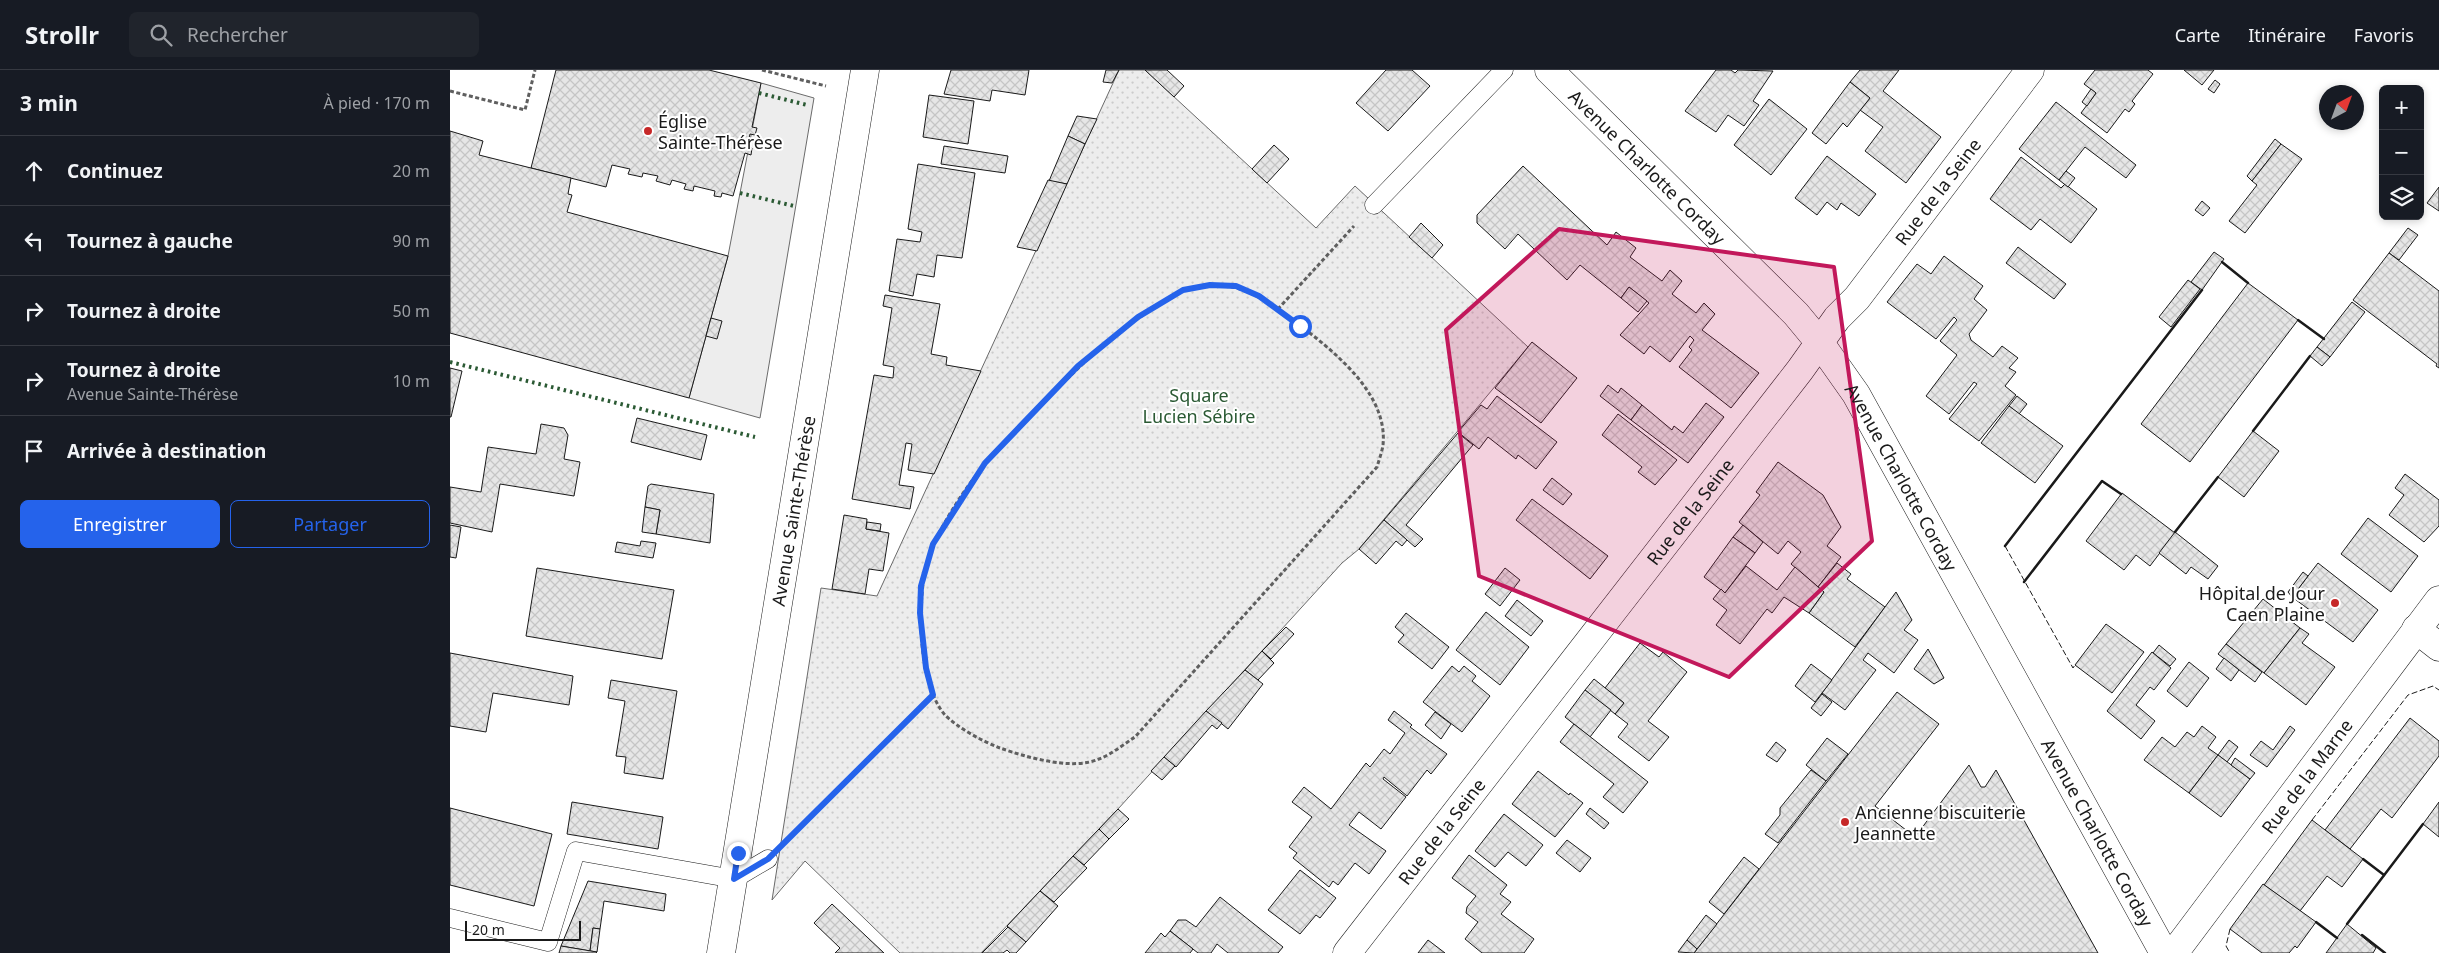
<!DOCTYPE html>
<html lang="fr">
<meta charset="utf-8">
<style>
body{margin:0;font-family:"Noto Sans",sans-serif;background:#20242c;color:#f1f3f6}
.controls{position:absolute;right:15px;top:15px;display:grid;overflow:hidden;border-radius:8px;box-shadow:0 2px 8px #0003}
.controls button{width:45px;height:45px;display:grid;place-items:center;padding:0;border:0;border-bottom:1px solid #363941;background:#171b24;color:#f1f3f6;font:25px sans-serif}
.compass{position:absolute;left:1869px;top:15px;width:45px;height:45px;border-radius:50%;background:#171b24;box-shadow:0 2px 8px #0003;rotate:41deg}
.scale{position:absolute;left:15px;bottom:12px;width:116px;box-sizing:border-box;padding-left:5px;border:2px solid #1a1a1a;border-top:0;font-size:14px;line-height:18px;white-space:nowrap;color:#1a1a1a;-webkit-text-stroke:4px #fff;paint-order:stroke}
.stop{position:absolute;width:15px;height:15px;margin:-11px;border:4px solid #2563eb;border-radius:50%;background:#fff}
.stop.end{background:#2563eb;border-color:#fff;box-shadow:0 1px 5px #0008}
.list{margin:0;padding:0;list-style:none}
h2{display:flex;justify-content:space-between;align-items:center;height:65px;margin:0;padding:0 20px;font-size:21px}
h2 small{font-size:16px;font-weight:400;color:#9ea1a6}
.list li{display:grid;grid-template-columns:32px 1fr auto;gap:15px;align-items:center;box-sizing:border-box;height:70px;padding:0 20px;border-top:1px solid #363941}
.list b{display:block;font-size:19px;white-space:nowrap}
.list p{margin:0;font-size:16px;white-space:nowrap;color:#9ea1a6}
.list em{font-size:16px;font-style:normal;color:#9ea1a6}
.actions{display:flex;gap:10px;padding:15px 20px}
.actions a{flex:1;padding:11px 0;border:1px solid #2563eb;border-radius:8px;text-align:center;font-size:18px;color:#2563eb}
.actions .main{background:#2563eb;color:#fff}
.icon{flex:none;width:28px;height:28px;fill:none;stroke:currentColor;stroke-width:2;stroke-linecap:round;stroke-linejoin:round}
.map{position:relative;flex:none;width:1989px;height:883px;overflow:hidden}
header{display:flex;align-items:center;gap:30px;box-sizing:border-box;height:70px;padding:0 25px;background:#171b24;border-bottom:1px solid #363941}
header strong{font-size:24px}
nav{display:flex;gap:28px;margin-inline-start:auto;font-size:18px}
.search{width:350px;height:45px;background:#20242c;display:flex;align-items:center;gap:12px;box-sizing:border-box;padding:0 18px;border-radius:8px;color:#9ea1a6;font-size:19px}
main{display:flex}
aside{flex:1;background:#171b24}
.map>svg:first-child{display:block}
.park{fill:url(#park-dots);stroke:#6a6a6a}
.pitch{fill:#ededed;stroke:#6a6a6a}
.building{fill:url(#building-cross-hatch);stroke:#1a1a1a}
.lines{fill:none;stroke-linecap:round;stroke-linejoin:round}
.service-casing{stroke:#1a1a1a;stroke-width:19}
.minor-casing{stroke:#1a1a1a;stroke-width:29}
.tertiary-casing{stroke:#1a1a1a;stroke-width:29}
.path{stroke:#5f5f5f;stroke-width:3;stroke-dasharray:4 2.5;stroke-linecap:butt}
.service{stroke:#fff;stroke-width:18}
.minor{stroke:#fff;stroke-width:28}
.tertiary{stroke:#fff;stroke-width:28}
.hedge{stroke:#2b5a34;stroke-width:4;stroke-dasharray:2.5 4;stroke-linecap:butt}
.fence{stroke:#1a1a1a;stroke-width:1;stroke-dasharray:6 2.5;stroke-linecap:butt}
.wall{stroke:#1a1a1a;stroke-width:2.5}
.route{stroke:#2563eb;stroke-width:6}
.marked{fill:#c2185b;fill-opacity:0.2;stroke:#c2185b;stroke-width:4;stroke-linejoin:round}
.poi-dot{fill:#c62828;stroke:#fff;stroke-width:2}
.labels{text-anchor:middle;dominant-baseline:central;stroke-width:4;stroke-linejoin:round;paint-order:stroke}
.poi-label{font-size:18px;fill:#1a1a1a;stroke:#fff;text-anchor:start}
.street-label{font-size:18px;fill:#1a1a1a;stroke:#fff}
.park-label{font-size:18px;fill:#2b5a34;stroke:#fff}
</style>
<header>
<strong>Strollr</strong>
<div class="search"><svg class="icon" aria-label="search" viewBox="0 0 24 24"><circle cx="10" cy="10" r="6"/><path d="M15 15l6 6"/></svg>Rechercher</div>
<nav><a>Carte</a><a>Itinéraire</a><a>Favoris</a></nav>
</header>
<main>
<aside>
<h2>3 min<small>À pied · 170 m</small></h2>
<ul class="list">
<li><svg class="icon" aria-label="ahead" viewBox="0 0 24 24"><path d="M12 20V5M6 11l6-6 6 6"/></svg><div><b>Continuez</b></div><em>20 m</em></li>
<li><svg class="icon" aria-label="left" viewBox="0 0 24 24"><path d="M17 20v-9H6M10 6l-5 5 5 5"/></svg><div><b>Tournez à gauche</b></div><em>90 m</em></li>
<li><svg class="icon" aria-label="right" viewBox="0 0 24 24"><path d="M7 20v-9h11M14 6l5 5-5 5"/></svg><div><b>Tournez à droite</b></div><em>50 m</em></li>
<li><svg class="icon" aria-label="right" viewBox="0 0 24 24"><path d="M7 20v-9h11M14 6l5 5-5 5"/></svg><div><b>Tournez à droite</b><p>Avenue Sainte-Thérèse</p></div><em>10 m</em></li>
<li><svg class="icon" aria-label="arrive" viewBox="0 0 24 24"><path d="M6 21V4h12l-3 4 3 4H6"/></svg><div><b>Arrivée à destination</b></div></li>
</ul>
<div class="actions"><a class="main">Enregistrer</a><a>Partager</a></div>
</aside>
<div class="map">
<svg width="1989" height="883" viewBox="0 0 1989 883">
<defs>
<pattern id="park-dots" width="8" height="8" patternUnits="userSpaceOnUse" patternTransform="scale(1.25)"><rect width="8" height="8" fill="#ededed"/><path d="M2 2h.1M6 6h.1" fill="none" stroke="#cbcbcb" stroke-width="1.8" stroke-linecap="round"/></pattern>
<pattern id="building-cross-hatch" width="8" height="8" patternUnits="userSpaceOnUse" patternTransform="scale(1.25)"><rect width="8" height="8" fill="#e6e6e6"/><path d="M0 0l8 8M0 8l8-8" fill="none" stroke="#c5c5c5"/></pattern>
</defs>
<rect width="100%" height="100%" fill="#fff"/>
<polygon class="park" points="669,0 695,0 866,158 905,116 1078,277 909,479 892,493 668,739 531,883 450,883 355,791 322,830 371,518 427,526"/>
<polygon class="pitch" points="311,13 364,28 310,348 239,328 278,186"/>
<g class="building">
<polygon points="106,0 259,0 311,13 302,57 307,58 305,65 300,64 297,76 302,78 301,85 295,83 283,126 272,123 271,127 264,126 265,121 244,116 243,121 234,119 236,114 222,110 220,115 206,111 208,106 193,103 192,107 178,104 180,99 162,95 156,117 81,98"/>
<polygon points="501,0 579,0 575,25 542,20 540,31 494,24"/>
<polygon points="656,0 669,0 662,13 653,12"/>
<polygon points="695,0 717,0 734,16 724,27"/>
<polygon points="936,0 962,0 980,16 938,61 906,33"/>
<polygon points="1266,0 1281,0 1285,3 1288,0 1323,1 1303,31 1309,35 1294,56 1278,45 1266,62 1235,41"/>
<polygon points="1410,0 1449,0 1433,21 1491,67 1456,113 1415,81 1433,57 1410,40 1420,28 1400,12"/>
<polygon points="1645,0 1698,0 1703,4 1682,31 1685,34 1679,42 1675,39 1657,63 1631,43 1646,23 1634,14"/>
<polygon points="1734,0 1764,0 1752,15"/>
<polygon points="1765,10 1770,14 1764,23 1758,19"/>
<polygon points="1400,12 1420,28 1397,57 1393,53 1376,74 1362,63"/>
<polygon points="1641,19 1646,23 1637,36 1632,32"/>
<polygon points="479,25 524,31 518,74 473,67"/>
<polygon points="1319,29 1357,59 1321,105 1284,75"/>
<polygon points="1606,32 1686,95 1676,108 1635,77 1609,110 1569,79"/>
<polygon points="627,46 647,49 635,74 618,66"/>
<polygon points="0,61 33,71 29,85 121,108 118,124 122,125 117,142 278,186 239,328 0,263"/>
<polygon points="618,66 635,74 617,114 599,111"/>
<polygon points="1825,69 1831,74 1802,111 1797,106"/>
<polygon points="1831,74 1852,89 1795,163 1779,151 1807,115 1802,111"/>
<polygon points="824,75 839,89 817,113 802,99"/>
<polygon points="494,76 558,86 555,103 491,94"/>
<polygon points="1377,86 1426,124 1409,146 1391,133 1387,140 1377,132 1367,145 1345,128"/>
<polygon points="1571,87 1611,118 1615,114 1647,139 1621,173 1590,149 1581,160 1540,129"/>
<polygon points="468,94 525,103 512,188 487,185 484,207 467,204 463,226 439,221 447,169 470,172 472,162 458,159"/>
<polygon points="1073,96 1157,175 1166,162 1186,178 1180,187 1212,211 1220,200 1232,211 1222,224 1246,243 1254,233 1265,244 1252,260 1309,303 1281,338 1229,297 1242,280 1239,277 1244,270 1240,266 1220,292 1200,276 1194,284 1170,265 1199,233 1179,217 1171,228 1130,195 1117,210 1068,164 1055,179 1027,153 1027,145"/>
<polygon points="1616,101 1625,108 1618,117 1609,110"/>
<polygon points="598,110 617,114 587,181 567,177"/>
<polygon points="1989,117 1989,141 1977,133"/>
<polygon points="1752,131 1760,138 1753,146 1745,140"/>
<polygon points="971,153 993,175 982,188 959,167"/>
<polygon points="1958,158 1968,165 1949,190 1939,183"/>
<polygon points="1568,177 1616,214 1604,229 1556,193"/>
<polygon points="1764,182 1774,189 1752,220 1741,212"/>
<polygon points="1939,183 1989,221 1989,298 1986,296 1987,294 1903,230"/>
<polygon points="1494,186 1533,216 1524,229 1537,240 1519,264 1521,270 1543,287 1552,276 1568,288 1559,298 1566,302 1555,316 1566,325 1529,371 1499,349 1527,314 1524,312 1499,344 1476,326 1507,285 1490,271 1507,250 1504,247 1486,269 1437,232 1467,194 1481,204"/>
<polygon points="1738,210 1750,219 1721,257 1709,247"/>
<polygon points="1798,213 1848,250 1740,392 1691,354"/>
<polygon points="1179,217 1197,231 1188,242 1171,228"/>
<polygon points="435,225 490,234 481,284 497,287 496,295 531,301 484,404 458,400 462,374 456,373 449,415 464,417 460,439 402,429 424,305 443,308 444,297 433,295 442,238 433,236"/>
<polygon points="1902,232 1915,242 1880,287 1867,277"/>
<polygon points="261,248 272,251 267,269 256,266"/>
<polygon points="1082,272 1127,308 1091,353 1045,318"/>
<polygon points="1867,277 1880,287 1872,296 1860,286"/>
<polygon points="0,298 12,301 1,347 0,347"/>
<polygon points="1158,315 1168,323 1171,318 1192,335 1181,350 1150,326"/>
<polygon points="1047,326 1107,372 1086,399 1068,385 1066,389 1038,367 1029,379 1008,362 1031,335 1037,339"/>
<polygon points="1567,326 1577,334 1569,344 1559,336"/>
<polygon points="1256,333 1274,347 1238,393 1181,350 1192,335 1222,360 1224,356 1233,363"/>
<polygon points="1559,336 1613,376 1585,413 1531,373"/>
<polygon points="1168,344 1227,390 1205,415 1188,402 1192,397 1152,365"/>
<polygon points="187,348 257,365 251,390 181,372"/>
<polygon points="91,354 114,358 118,365 114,389 130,392 124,426 50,414 42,462 0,453 0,417 31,422 38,377 86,384"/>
<polygon points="1803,361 1829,381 1794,427 1768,407"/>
<polygon points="1008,363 1023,375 956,455 973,469 965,477 934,450"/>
<polygon points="1328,392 1373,425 1391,457 1377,476 1391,487 1368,517 1341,494 1351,482 1338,471 1328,484 1289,452 1310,425 1306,422"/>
<polygon points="1955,404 1989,430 1989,456 1974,472 1939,445 1954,425 1945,418"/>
<polygon points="1102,408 1122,424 1113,435 1093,420"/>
<polygon points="201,414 264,424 260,473 206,464 210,440 195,437 198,416"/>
<polygon points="1672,423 1725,463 1700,496 1686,485 1674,500 1636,471"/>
<polygon points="1082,429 1158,486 1140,509 1066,450"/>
<polygon points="195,437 210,440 206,464 192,462"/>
<polygon points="394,445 417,449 416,459 439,463 433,501 419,499 415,524 382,519"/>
<polygon points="1918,448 1968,486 1941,522 1891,484"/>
<polygon points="934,450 957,470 952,476 946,471 926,494 909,479"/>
<polygon points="417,452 431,454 430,461 416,459"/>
<polygon points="0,455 11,457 6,488 0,487"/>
<polygon points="1293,455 1313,472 1305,483 1283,467"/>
<polygon points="1725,462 1768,496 1758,509 1741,497 1736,504 1709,483"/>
<polygon points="1283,467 1305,483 1275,523 1254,507"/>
<polygon points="191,471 206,473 203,488 165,482 167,472 190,476"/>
<polygon points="1387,493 1401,504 1397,509 1435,537 1405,577 1359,543 1374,522 1368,517"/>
<polygon points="1868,493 1928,540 1903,572 1842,527"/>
<polygon points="1296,496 1327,520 1345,497 1374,522 1359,543 1334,527 1322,543 1317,539 1290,574 1266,555 1277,540 1263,529 1271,519 1275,523"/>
<polygon points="87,498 224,520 212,589 76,566"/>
<polygon points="1055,498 1070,510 1050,536 1035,524"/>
<polygon points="1853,502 1858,506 1842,527 1838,522"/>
<polygon points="1446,522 1462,550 1454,560 1468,570 1444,603 1418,583 1413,590 1426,600 1395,640 1372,623"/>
<polygon points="1813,529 1850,558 1814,603 1776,574"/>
<polygon points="1067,530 1093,551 1081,566 1055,546"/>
<polygon points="1036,542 1079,577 1050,615 1006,580"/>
<polygon points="956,543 999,577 982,599 948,572 954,565 945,557"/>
<polygon points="1656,554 1694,582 1662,623 1625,595"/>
<polygon points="836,557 844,564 821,589 812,581"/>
<polygon points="1850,558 1859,564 1852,573 1885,597 1856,635 1814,603"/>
<polygon points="1190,573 1209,587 1213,582 1237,602 1198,651 1219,667 1199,691 1168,667 1178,654 1165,644 1174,633 1155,618"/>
<polygon points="1776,574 1812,602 1805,612 1768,584"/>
<polygon points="1709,575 1726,589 1720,596 1703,583"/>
<polygon points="1478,579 1494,608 1484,614 1464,599"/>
<polygon points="812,581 824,593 808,610 795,600"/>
<polygon points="1702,582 1721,598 1704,620 1700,617 1686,635 1705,651 1691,669 1657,641"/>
<polygon points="0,583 123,606 119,635 43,623 36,662 0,656"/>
<polygon points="1774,588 1789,600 1781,611 1766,599"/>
<polygon points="1739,592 1759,608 1737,637 1717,621"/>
<polygon points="1361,594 1382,610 1365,632 1345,616"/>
<polygon points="1002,596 1009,602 1014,596 1026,606 1022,611 1040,626 1012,662 973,632"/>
<polygon points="795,600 813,614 778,659 756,641"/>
<polygon points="1144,609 1174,633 1165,644 1135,620"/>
<polygon points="161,610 227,621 213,709 174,703 176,687 166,686 175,631 158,628"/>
<polygon points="1135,620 1161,640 1140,667 1115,647"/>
<polygon points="1447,622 1489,654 1425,736 1465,767 1519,695 1531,717 1535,717 1546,700 1648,883 1244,883"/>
<polygon points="1372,624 1382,632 1371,646 1361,638"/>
<polygon points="756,641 772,653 767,659 762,655 726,697 714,687"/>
<polygon points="944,641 962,655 960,657 997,684 981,704 977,700 957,726 934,707 933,709 956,727 931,759 909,742 899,755 936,781 919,804 905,793 888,815 883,811 879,817 843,788 847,783 839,777 862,747 842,732 854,717 881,739 916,693 920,697 934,679 940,684 955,663 938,650"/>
<polygon points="985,642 1001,654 991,669 975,655"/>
<polygon points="1960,648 1989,671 1989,686 1942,748 1931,739 1900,779 1875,760"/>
<polygon points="1124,654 1198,712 1173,743 1153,727 1164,714 1110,672"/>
<polygon points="1752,656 1766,667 1758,678 1768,685 1739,723 1694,690 1712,667 1725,677 1737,662 1744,667"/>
<polygon points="1840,656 1845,660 1817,697 1800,685 1811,671 1823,680"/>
<polygon points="1377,668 1398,684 1376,711 1356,695"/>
<polygon points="1779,670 1788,677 1777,692 1768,685"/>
<polygon points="1326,672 1336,680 1327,692 1316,685"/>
<polygon points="1768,685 1800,709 1771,747 1739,723"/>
<polygon points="714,687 725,696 712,710 701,701"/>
<polygon points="1785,688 1805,703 1800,709 1781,695"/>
<polygon points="1361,700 1376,711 1328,773 1315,764 1330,745 1330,738"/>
<polygon points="1088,701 1119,725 1120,723 1133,733 1105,767 1062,734"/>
<polygon points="122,732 213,747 208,779 117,764"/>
<polygon points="1989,732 1989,767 1973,754"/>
<polygon points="0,738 102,764 84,836 0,815"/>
<polygon points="1140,738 1159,753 1154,759 1136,744"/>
<polygon points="668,739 679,749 659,769 649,759"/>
<polygon points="1054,744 1093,775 1076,796 1058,782 1045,797 1025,781"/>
<polygon points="1862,750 1913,789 1892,817 1877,806 1850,841 1814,815"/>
<polygon points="649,759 659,769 634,795 623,786"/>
<polygon points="1117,770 1141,788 1130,802 1106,783"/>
<polygon points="1019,785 1057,815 1050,824 1061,832 1051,844 1084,869 1074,883 1032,883 1015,869 1028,852 1016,843 1017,837 1026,826 1002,808"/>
<polygon points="623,786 637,798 604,832 590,821"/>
<polygon points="1294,787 1309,799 1274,844 1259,832"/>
<polygon points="850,800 886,828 870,848 866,845 850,864 818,840"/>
<polygon points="138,811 216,824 214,841 154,831 150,859 143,858 140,881 111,876"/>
<polygon points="1813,814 1866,852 1847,878 1845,876 1839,883 1812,883 1780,859"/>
<polygon points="590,821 608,836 576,872 557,856"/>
<polygon points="770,827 833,877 828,883 778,883 767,874 761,883 748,883 720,861 728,850 736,850 746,857"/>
<polygon points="382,834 434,883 385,883 390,878 364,853"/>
<polygon points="1256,845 1267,854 1247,879 1237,870"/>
<polygon points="1897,854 1926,878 1923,883 1876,883"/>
<polygon points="558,857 576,872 566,883 560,883 557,880 553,883 532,883"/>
<polygon points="143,858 150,859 147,882 140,881"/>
<polygon points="720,861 743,879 740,883 695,883 711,863 715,867"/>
<polygon points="978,870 995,883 968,883"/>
<polygon points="1237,870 1247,879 1244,883 1228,882"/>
<polygon points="111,876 147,882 146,883 109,883"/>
</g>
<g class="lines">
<g class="service-casing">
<g id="service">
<polyline points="924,135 1054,0"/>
<polyline points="0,848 98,872 126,781 284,809 318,789"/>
</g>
</g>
<g class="minor-casing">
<g id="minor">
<polyline points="1966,559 1989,577"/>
<path id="s1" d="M897,883L1350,300L1387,248L1407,228L1580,0"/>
<path id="s2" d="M1724,883L1989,530"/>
</g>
</g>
<g class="tertiary-casing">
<g id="tertiary">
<path id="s3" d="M1099,0L1346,244L1370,273L1406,324L1714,883"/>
<path id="s4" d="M271,883L415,0"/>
</g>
</g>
<g class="path">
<polyline points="312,0 376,16"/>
<polyline points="0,21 75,40 85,0"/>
<path d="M828,239C869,270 939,317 933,375C932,382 929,390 927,397L685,667C674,674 662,684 649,689C622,701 576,687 550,678C532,671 508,658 495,645C465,611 465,511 484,473C497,446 516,417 535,394C547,379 563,365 576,351C618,307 658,266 710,234C718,229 727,222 736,220C776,210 794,217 828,239L904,156"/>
<polyline points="338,769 483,625"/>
</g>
<use href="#service" class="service"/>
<use href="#minor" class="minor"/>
<use href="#tertiary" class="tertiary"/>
<g class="hedge">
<polyline points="309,23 357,35"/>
<polyline points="290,123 344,136"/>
<polyline points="0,292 305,367"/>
</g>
<g class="fence">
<polyline points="1555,476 1623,598 1625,595"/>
<polyline points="1862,750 1958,625 1983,616 1989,620"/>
<polyline points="1780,859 1776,876 1780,883"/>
</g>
<g class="wall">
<polyline points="1772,192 1798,213"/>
<polyline points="1848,250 1874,269"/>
<polyline points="1803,361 1860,286"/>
<polyline points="1725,462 1768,407"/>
<polyline points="1555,476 1752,220"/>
<polyline points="1574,512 1652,411 1671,424"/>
<polyline points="1913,789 1934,805"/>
<polyline points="1866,852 1887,868"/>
<polyline points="1897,854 1973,754"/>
<polyline points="1912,865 1935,883"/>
</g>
</g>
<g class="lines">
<polyline class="route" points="288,783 284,809 318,789 483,625 476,598 470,543 471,516 483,474 535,393 628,296 688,247 733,220 760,215 786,216 809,226 850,256"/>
</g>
<path class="marked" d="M1109,159L1384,197L1422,471L1279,607L1029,506L996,260Z"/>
<g class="poi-dot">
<circle cx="198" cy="61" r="5"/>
<circle cx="1885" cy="533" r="5"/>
<circle cx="1395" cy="752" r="5"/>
</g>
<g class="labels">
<g class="poi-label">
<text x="208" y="51">Église<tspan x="208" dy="21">Sainte-Thérèse</tspan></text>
<text x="1875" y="523" text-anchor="end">Hôpital de Jour<tspan x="1875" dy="21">Caen Plaine</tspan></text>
<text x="1405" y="742">Ancienne biscuiterie<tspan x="1405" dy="21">Jeannette</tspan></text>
</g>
<g class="street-label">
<text stroke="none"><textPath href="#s3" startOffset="138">Avenue Charlotte Corday</textPath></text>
<text stroke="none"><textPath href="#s1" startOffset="964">Rue de la Seine</textPath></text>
<text stroke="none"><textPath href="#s3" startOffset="542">Avenue Charlotte Corday</textPath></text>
<text stroke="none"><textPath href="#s4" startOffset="448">Avenue Sainte-Thérèse</textPath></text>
<text stroke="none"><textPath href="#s1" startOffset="559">Rue de la Seine</textPath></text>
<text stroke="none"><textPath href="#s2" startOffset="221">Rue de la Marne</textPath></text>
<text stroke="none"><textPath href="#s1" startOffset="154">Rue de la Seine</textPath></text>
<text stroke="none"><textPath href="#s3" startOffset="948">Avenue Charlotte Corday</textPath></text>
</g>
<g class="park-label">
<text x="749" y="325">Square<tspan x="749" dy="21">Lucien Sébire</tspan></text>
</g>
</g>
</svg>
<div class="controls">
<button>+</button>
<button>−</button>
<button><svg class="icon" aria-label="layers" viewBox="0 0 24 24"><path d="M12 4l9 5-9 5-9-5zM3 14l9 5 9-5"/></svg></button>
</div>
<svg class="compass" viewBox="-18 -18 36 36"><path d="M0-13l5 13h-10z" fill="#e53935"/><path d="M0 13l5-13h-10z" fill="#9ea1a6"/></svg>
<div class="scale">20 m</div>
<div class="stop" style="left:850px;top:256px"></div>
<div class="stop end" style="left:288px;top:783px"></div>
</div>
</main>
